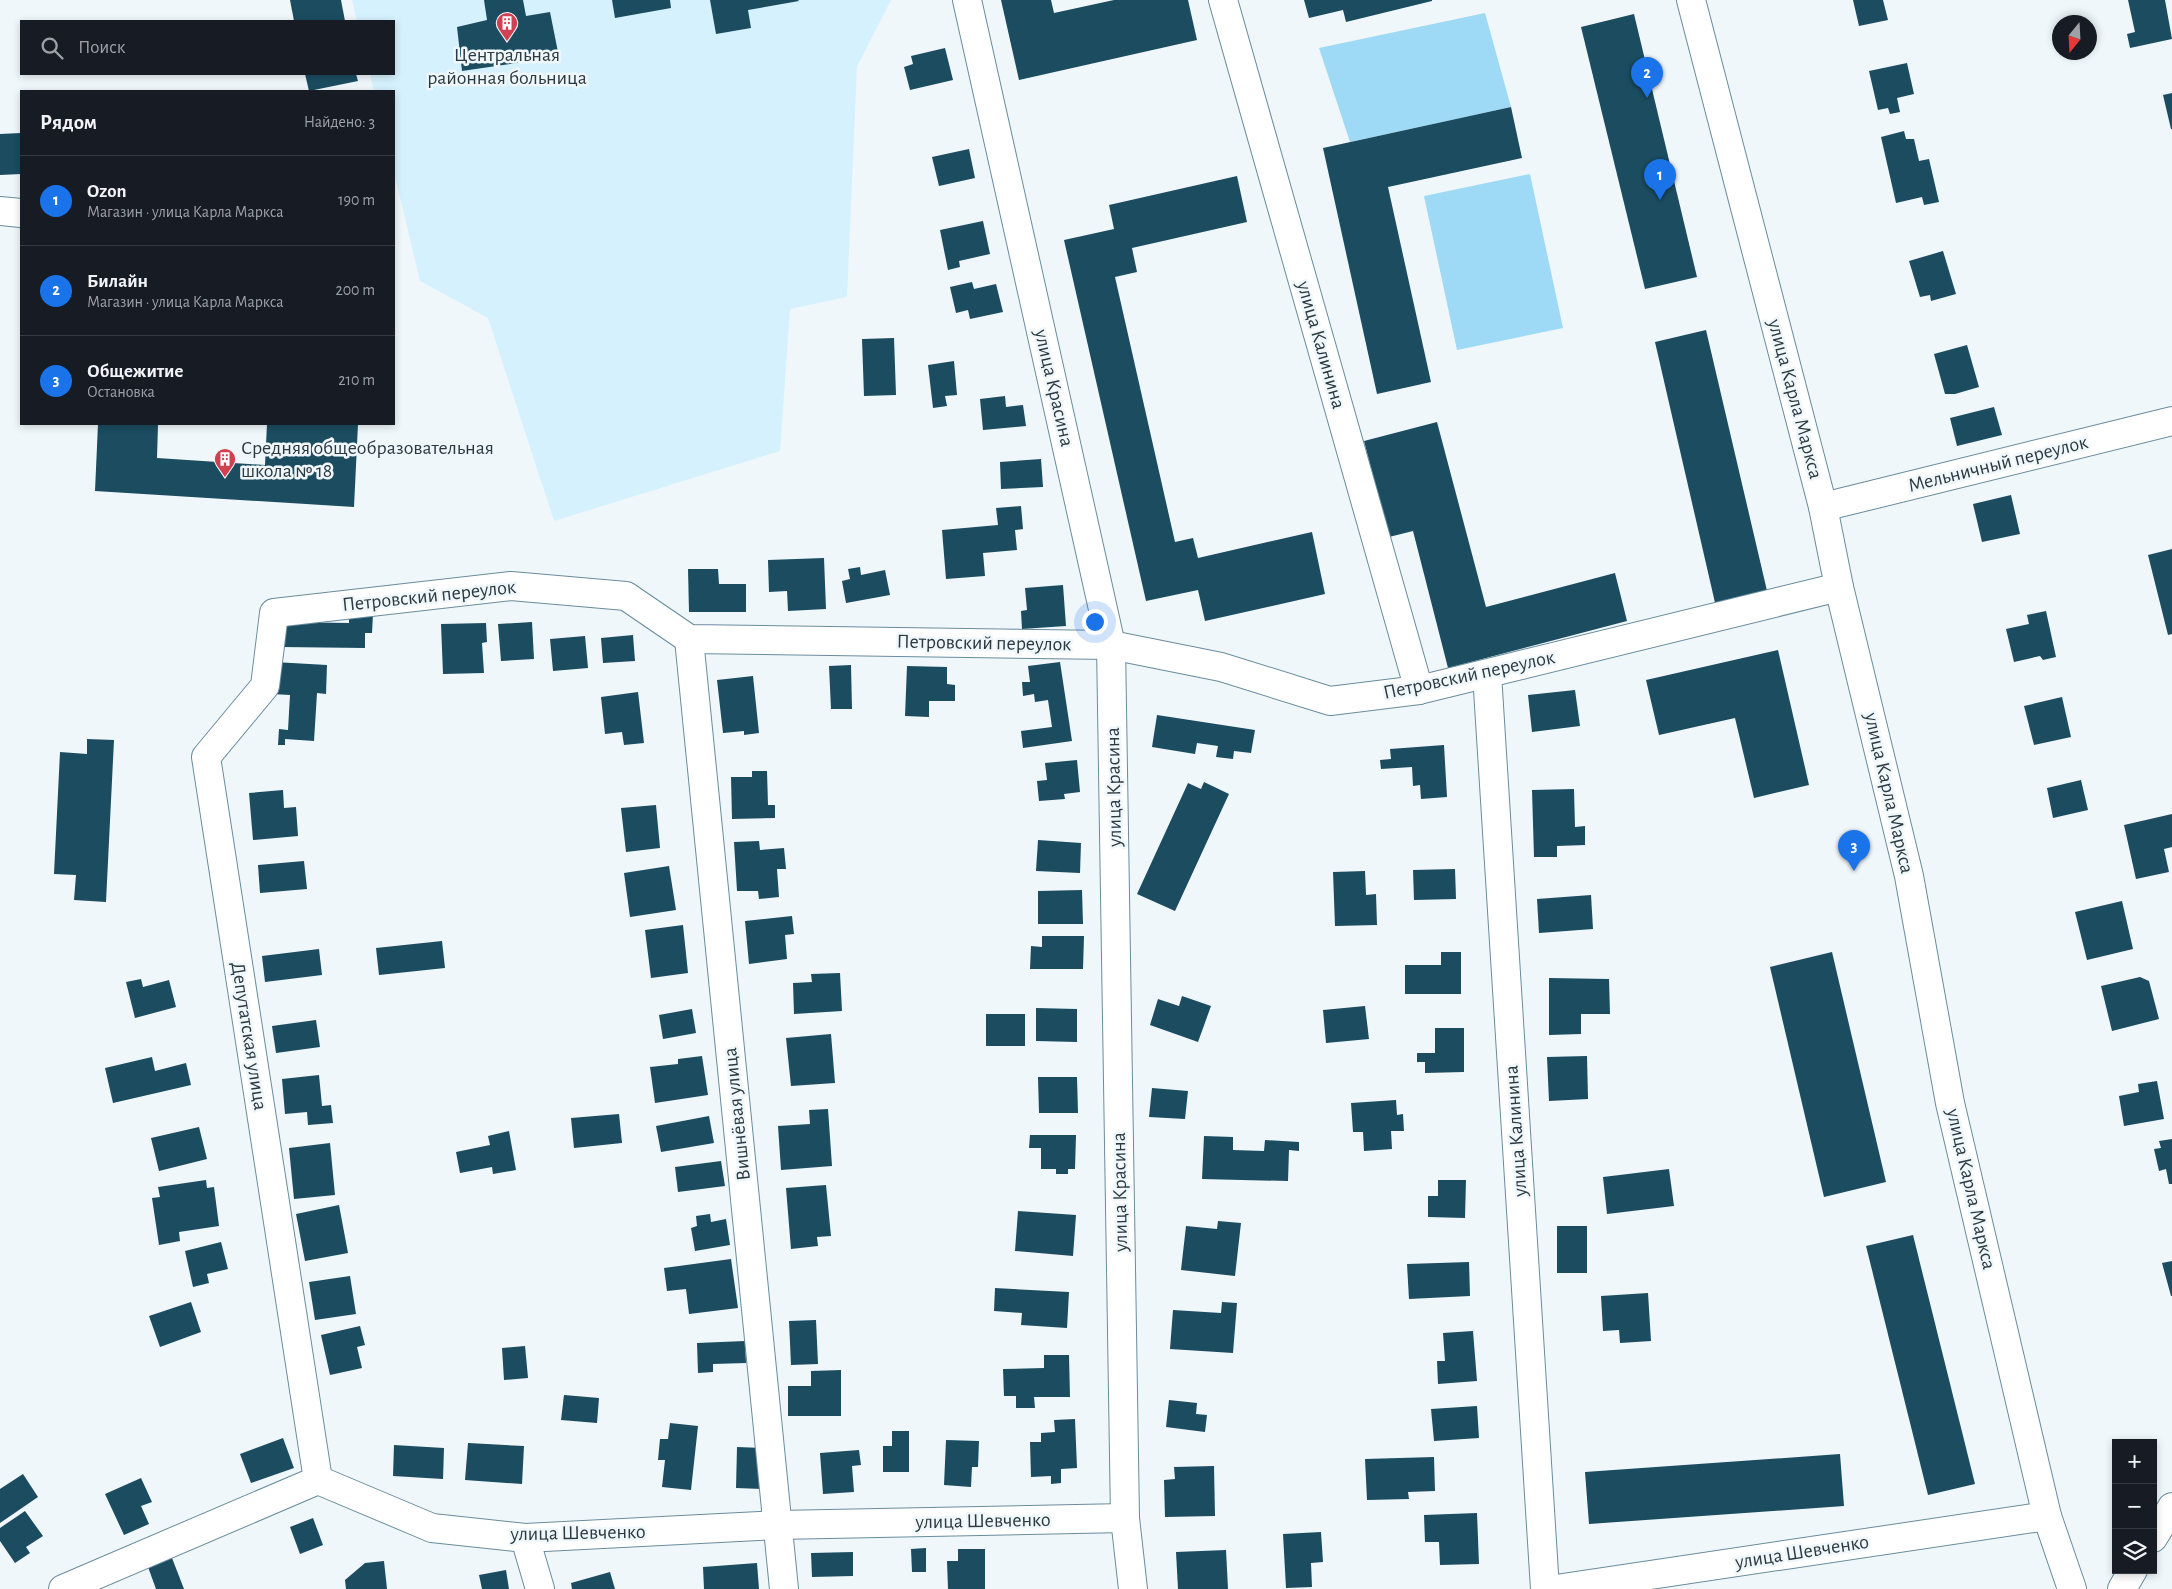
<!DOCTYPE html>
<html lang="ru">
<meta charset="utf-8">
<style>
body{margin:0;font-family:"Alegreya Sans",sans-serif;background:#242831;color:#f1f3f6}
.controls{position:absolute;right:15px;bottom:15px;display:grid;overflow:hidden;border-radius:0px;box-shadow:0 2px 8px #0003}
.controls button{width:45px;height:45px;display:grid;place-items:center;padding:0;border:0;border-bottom:1px solid #363941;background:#171b24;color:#f1f3f6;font:25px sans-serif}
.compass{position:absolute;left:2052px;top:15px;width:45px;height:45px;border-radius:50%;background:#171b24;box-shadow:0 2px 8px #0003;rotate:198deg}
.you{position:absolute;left:1094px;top:621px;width:18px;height:18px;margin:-12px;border:4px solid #fff;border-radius:50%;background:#1a73e8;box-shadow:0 0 0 8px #1a73e833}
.badge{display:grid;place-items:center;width:32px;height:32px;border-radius:50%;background:#1a73e8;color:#fff;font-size:16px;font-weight:700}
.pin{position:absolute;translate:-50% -41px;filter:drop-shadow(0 1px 2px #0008)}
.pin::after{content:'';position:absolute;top:26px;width:18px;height:15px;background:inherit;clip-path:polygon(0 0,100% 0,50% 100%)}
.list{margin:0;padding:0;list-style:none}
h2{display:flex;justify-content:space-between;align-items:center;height:65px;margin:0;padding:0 20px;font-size:21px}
h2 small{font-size:16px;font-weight:400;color:#9ea1a6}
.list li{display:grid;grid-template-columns:32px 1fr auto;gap:15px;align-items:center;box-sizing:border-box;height:90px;padding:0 20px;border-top:1px solid #363941}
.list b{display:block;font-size:19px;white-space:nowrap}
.list p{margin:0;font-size:16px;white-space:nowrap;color:#9ea1a6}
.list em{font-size:16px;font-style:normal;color:#9ea1a6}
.icon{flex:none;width:28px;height:28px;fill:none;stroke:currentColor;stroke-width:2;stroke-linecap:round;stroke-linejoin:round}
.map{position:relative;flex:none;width:2172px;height:1589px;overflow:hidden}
.search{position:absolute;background:#171b24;box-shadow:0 2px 8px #0003;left:20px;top:20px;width:375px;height:55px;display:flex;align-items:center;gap:12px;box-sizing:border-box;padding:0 18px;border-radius:0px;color:#9ea1a6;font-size:19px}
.panel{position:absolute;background:#171b24;box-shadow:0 2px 8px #0003;left:20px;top:90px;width:375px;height:335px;border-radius:0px}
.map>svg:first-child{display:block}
.built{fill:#d5f1fe}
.green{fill:#9edaf6}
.building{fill:#1b4c60}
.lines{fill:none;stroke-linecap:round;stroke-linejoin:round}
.minor-casing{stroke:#698c9d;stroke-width:30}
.minor{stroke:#fff;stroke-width:28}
.labels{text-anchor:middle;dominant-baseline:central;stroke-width:5;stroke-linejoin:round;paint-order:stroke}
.poi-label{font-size:20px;fill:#2b3a41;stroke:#f0f7fb}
.street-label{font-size:20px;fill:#2b3a41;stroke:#f0f7fb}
</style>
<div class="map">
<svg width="2172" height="1589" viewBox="0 0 2172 1589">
<rect width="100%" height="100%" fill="#f0f7fb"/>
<polygon class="built" points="352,0 891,0 857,67 847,297 790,309 780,451 554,521 488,318 420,281 394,172 394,91 374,91 370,74 394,74 394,21 357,21"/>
<g class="green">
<polygon points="1485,13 1511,107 1350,142 1319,48"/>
<polygon points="1530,174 1563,328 1457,350 1424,196"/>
</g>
<g class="building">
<polygon points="290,0 341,0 345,21 294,21"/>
<polygon points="484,0 523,0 526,16 550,12 559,57 462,71 457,27 487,20"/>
<polygon points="612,0 670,0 671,8 615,18"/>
<polygon points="710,0 798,0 799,1 748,10 751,28 716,34"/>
<polygon points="1001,0 1051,0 1054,13 1114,0 1188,0 1197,40 1019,80"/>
<polygon points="1304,0 1432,0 1432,1 1346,22 1343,10 1309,18"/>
<polygon points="1853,0 1883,0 1888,20 1859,26"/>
<polygon points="2128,0 2165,0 2172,39 2130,48 2127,34 2135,32"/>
<polygon points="1634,14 1697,277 1645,289 1581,27"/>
<polygon points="945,48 953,80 910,90 904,67 913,64 911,56"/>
<polygon points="1907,63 1914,94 1897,98 1900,112 1890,114 1888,108 1878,110 1869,71"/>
<polygon points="305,74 356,74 358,81 309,91"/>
<polygon points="2172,93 2172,129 2171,129 2163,95"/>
<polygon points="1511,107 1522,158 1388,187 1431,382 1377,394 1323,148"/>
<polygon points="1904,131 1906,139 1914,139 1919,161 1929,159 1939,202 1924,205 1922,197 1896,203 1881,137"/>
<polygon points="21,133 21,174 0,175 0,134"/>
<polygon points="969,149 975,178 939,186 932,157"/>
<polygon points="1237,176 1247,222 1132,248 1137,272 1115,277 1175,542 1193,538 1198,558 1312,532 1325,594 1205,621 1198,590 1146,601 1064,240 1114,229 1109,205"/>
<polygon points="983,221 990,254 959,261 960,267 948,270 940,230"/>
<polygon points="1943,251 1956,294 1931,301 1930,295 1920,297 1909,261"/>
<polygon points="972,282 974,289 996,284 1003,312 970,319 968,310 956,313 950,287"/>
<polygon points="1706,330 1768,595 1716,607 1655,342"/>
<polygon points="894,338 896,395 864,396 862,339"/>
<polygon points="1967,345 1979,387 1955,394 1945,394 1934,354"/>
<polygon points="954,361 957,395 945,396 947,406 933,408 928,365"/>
<polygon points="1005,396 1006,407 1023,405 1026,426 983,430 980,399"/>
<polygon points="1994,407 2002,435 1957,446 1950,418"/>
<polygon points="1437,422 1486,607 1615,573 1627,621 1448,668 1413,531 1389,537 1364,441"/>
<polygon points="98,424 158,424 157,458 265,465 267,424 358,424 354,507 95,491"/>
<polygon points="1041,459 1043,487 1001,489 1000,462"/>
<polygon points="2011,495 2020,534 1982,542 1973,504"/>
<polygon points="1021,506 1023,529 1015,530 1017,550 983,553 985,576 946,579 942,530 998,525 996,508"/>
<polygon points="2172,549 2172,634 2168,635 2148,555"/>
<polygon points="824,558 826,609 788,611 787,591 769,592 768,560"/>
<polygon points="860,567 861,575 885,570 890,595 846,603 842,581 850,579 848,569"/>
<polygon points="688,569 718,569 719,584 746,584 746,612 689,612"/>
<polygon points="1063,585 1066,626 1022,629 1021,611 1027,610 1025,588"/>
<polygon points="2046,611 2056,657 2043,660 2040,656 2014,662 2006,629 2029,624 2027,615"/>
<polygon points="349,614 373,614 372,633 365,633 365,648 281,647 281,622 349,623"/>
<polygon points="532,622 534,659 501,661 498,624"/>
<polygon points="486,623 487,642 482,643 484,673 443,674 441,624"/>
<polygon points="633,635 635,661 603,663 601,638"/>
<polygon points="585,636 588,668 553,671 550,639"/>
<polygon points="1778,650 1809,785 1754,798 1735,718 1659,735 1646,680"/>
<polygon points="274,662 327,665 326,694 317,693 314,741 285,739 285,745 278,745 279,729 288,730 290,695 272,694"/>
<polygon points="1060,662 1072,741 1023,748 1021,731 1052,727 1048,700 1035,702 1034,694 1023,696 1022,682 1030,682 1028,666"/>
<polygon points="851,665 852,709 831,709 829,666"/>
<polygon points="907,666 947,667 947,684 955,685 955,701 929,701 929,717 905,716"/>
<polygon points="753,676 759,733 744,735 744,731 723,733 717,680"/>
<polygon points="1575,690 1580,726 1532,732 1528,695"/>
<polygon points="638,692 644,743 624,745 622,732 605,734 601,697"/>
<polygon points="2062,697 2071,737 2034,745 2024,706"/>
<polygon points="1157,715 1255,730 1251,753 1234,751 1233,759 1216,757 1218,746 1197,743 1195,754 1152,747"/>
<polygon points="87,739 114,740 106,902 74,900 76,875 54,874 60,752 87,754"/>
<polygon points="1444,745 1447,797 1421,799 1420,785 1413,786 1412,767 1381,769 1380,760 1391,759 1390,749"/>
<polygon points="1077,760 1080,792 1064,794 1065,799 1039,801 1037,781 1047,780 1045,763"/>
<polygon points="752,771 767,771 768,805 775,805 775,818 732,819 731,777 752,777"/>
<polygon points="2081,780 2088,810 2053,818 2047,788"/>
<polygon points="1204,782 1229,794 1175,911 1137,894 1188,783 1201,789"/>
<polygon points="1574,789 1575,827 1585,826 1585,845 1557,846 1557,857 1534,857 1532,790"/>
<polygon points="283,790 284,808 296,807 298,836 253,840 249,793"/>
<polygon points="656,805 660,848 626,852 621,808"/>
<polygon points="2172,814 2172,847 2164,849 2169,872 2136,879 2124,825"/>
<polygon points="1038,840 1081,843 1080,873 1036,871"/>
<polygon points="759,841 760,850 784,848 786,869 777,869 779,897 759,899 758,891 737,891 734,842"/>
<polygon points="304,861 307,889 260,893 258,865"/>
<polygon points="669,866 676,910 630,917 624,873"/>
<polygon points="1455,869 1456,899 1414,900 1413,870"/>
<polygon points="1365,871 1366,895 1376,894 1377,925 1335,926 1333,872"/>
<polygon points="1082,890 1083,924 1038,924 1038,891"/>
<polygon points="1591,895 1593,929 1539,933 1537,899"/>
<polygon points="2122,901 2133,949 2087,960 2075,912"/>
<polygon points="792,916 794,934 785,935 787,959 749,964 745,921"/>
<polygon points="683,925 688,973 651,978 645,930"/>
<polygon points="1042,936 1084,936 1083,969 1030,969 1031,946 1042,947"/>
<polygon points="442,941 445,968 379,975 376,948"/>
<polygon points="319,949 322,975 265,982 262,956"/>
<polygon points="1441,952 1461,952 1461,994 1405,994 1405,965 1441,965"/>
<polygon points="1832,952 1886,1182 1824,1197 1770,967"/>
<polygon points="840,973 842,1011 794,1014 793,983 812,982 811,974"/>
<polygon points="2140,977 2149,981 2159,1019 2112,1031 2101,986"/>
<polygon points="1549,978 1609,979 1610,1014 1581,1014 1581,1034 1549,1035"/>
<polygon points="141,979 143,987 169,980 176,1007 135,1018 126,982"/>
<polygon points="1182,996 1211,1006 1198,1042 1150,1025 1158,999 1179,1006"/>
<polygon points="1365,1006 1369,1039 1326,1043 1323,1010"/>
<polygon points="1036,1008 1077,1009 1077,1042 1036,1041"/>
<polygon points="692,1009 696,1033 663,1039 659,1015"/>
<rect x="986" y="1014" width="39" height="32"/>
<polygon points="316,1020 320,1047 276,1053 272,1026"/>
<polygon points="1435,1028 1464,1028 1464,1072 1425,1073 1425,1062 1417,1062 1417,1053 1435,1053"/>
<polygon points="831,1034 835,1083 791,1086 786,1038"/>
<polygon points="702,1056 708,1095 655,1103 650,1067 678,1064 678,1059"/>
<polygon points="1587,1056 1588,1099 1549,1101 1547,1057"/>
<polygon points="152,1057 155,1071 186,1063 191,1085 113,1103 105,1068"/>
<polygon points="319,1075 322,1106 331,1105 333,1123 308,1125 307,1112 285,1114 282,1079"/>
<polygon points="1038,1077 1077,1077 1078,1113 1039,1113"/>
<polygon points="2157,1081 2164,1119 2124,1126 2119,1096 2139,1092 2138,1084"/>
<polygon points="1152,1088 1188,1091 1185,1119 1149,1117"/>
<polygon points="1396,1100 1397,1115 1403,1114 1404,1131 1391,1131 1392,1149 1364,1151 1363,1132 1353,1132 1351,1103"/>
<polygon points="828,1109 832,1166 781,1170 778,1126 810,1124 809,1110"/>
<polygon points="619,1114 622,1143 574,1148 571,1118"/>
<polygon points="709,1116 714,1143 661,1152 656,1126"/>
<polygon points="199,1127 207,1159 159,1171 151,1138"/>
<polygon points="509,1131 516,1170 493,1174 492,1167 460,1173 456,1152 490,1145 488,1136"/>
<polygon points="1030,1135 1076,1135 1075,1169 1068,1169 1068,1174 1056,1174 1056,1169 1041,1169 1041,1148 1029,1148"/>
<polygon points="1204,1136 1233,1137 1233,1150 1264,1151 1265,1140 1299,1142 1299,1151 1289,1150 1288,1181 1202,1179"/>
<polygon points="2172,1139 2172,1184 2169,1184 2166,1169 2159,1171 2154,1149 2161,1148 2159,1141"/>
<polygon points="330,1143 335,1195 294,1199 289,1148"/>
<polygon points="721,1161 725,1186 678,1192 675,1167"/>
<polygon points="1669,1169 1674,1206 1607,1214 1603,1177"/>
<polygon points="206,1180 207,1188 214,1187 219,1226 179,1232 180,1241 159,1245 152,1198 160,1197 158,1187"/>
<polygon points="1438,1180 1466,1180 1465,1218 1428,1217 1428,1196 1438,1196"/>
<polygon points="826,1185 831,1236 817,1237 818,1246 791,1249 786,1188"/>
<polygon points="339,1205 348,1253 305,1261 296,1214"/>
<polygon points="1018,1211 1076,1215 1073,1256 1015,1251"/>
<polygon points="710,1214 711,1222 726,1219 730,1245 695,1251 691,1228 697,1226 696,1216"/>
<polygon points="1218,1221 1241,1223 1235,1276 1181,1270 1186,1226 1217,1229"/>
<rect x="1557" y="1226" width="30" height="47"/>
<polygon points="1913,1235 1975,1484 1928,1495 1866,1246"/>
<polygon points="221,1242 228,1269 207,1274 209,1283 193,1287 185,1251"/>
<polygon points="731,1259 738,1308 689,1314 686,1289 667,1291 664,1268"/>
<polygon points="2172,1261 2172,1296 2171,1296 2162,1263"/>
<polygon points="1469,1262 1470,1296 1409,1299 1407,1264"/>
<polygon points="350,1276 356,1314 315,1320 309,1282"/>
<polygon points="995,1288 1069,1292 1067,1328 1021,1325 1022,1313 994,1311"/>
<polygon points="1648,1293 1651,1341 1620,1343 1619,1330 1603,1331 1601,1296"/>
<polygon points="191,1302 201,1332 160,1347 149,1316"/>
<polygon points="1222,1302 1237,1303 1233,1353 1170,1349 1173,1310 1221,1313"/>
<polygon points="816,1320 818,1364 791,1365 789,1321"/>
<polygon points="360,1326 365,1345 357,1347 362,1368 330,1375 321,1335"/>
<polygon points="1473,1331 1477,1381 1438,1384 1437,1361 1445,1361 1443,1333"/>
<polygon points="745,1341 746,1363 713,1364 713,1372 698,1373 697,1343"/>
<polygon points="525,1346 528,1378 504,1380 502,1348"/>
<polygon points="1044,1355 1069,1355 1070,1397 1034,1397 1035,1408 1016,1408 1016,1396 1004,1396 1003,1369 1044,1368"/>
<polygon points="841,1370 841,1416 788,1416 788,1386 811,1386 811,1371"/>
<polygon points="564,1395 599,1398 597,1423 561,1420"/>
<polygon points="1169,1400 1197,1403 1196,1414 1207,1415 1205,1432 1166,1427"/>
<polygon points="1477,1406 1479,1438 1434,1441 1431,1409"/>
<polygon points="1075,1419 1077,1468 1061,1469 1061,1483 1051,1484 1051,1476 1031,1477 1030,1442 1041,1442 1041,1433 1055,1432 1054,1420"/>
<polygon points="670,1423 698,1426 691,1490 662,1487 665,1460 658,1460 660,1439 668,1439"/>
<polygon points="892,1431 909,1431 909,1472 883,1472 883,1446 892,1446"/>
<polygon points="283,1438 294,1468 251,1483 240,1454"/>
<polygon points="946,1440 979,1441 978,1467 972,1467 971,1487 944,1485"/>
<polygon points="468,1443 524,1446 522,1484 465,1480"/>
<polygon points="394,1445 444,1448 443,1479 393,1476"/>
<polygon points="737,1447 763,1448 762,1489 736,1488"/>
<polygon points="859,1450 861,1465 852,1466 854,1492 823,1494 820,1453"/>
<polygon points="1840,1454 1844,1506 1589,1524 1585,1472"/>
<polygon points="1434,1457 1435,1491 1408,1492 1409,1499 1367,1500 1365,1459"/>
<polygon points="1214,1466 1215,1516 1165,1517 1164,1480 1175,1479 1174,1467"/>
<polygon points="23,1474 38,1497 0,1523 0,1489"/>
<polygon points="141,1478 152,1502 141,1506 149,1524 124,1535 105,1494"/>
<polygon points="25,1511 43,1536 26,1547 30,1553 15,1563 0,1541 0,1528"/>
<polygon points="1477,1513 1479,1564 1440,1565 1439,1542 1425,1542 1424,1515"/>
<polygon points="313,1518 323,1545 300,1554 290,1527"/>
<polygon points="1321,1532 1323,1562 1311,1563 1312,1587 1286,1588 1283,1534"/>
<polygon points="926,1548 926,1572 912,1572 911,1549"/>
<polygon points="958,1549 985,1549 985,1589 948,1589 947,1561 958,1561"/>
<polygon points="1226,1550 1228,1589 1178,1589 1176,1552"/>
<polygon points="853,1552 853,1576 812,1577 811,1553"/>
<polygon points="172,1558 184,1589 156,1589 148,1567"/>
<polygon points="384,1561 387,1589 346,1589 345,1580 365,1563"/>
<polygon points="757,1563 759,1589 704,1589 703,1567"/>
<polygon points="506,1570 509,1589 482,1589 479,1575"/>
<polygon points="610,1572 615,1589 572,1589 571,1583"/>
</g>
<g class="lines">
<g class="minor-casing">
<g id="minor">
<polyline points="967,0 1111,645 1125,1518 1133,1589"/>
<polyline points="1223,0 1419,690"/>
<polyline points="1691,0 1823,507 1839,587 1909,876 1950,1103 2047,1516 2072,1589"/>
<polyline points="0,211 21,213"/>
<polyline points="1823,507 2172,421"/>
<polyline points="689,639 784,1589"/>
<polyline points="1487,674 1545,1589"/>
<polyline points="318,1480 206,757 265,686 274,613 511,586 626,596 689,639 1111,645 1221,667 1330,701 1419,690 1839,587"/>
<polyline points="525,1538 540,1589"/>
<polyline points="2153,1538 2172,1507"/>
<polyline points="63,1589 318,1480 432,1528 525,1538 778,1525 1125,1518"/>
<polyline points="1556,1589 2047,1516"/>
<polyline points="2122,1589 2133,1570"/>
</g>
</g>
<use href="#minor" class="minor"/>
</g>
<defs>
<g id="building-pin" transform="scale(1.125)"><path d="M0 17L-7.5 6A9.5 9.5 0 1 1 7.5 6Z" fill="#d14051" stroke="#f0f7fb"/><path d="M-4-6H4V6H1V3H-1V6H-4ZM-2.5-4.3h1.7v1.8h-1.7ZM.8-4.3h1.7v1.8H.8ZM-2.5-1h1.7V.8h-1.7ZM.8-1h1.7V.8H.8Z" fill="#fff"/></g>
</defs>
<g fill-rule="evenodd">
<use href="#building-pin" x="507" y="23"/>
<use href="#building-pin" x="225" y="459"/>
</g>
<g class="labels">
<g class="poi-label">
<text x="507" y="55">Центральная<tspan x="507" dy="23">районная больница</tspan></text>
<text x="241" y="448" text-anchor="start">Средняя общеобразовательная<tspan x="241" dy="23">школа № 18</tspan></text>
</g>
<g class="street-label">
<text transform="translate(1321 345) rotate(74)">улица Калинина</text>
<text transform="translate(1054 388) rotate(77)">улица Красина</text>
<text transform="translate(1795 399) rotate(75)">улица Карла Маркса</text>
<text transform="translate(1998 464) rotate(-14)">Мельничный переулок</text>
<text transform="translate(429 596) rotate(-6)">Петровский переулок</text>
<text transform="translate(984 643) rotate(1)">Петровский переулок</text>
<text transform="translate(1469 675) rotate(-12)">Петровский переулок</text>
<text transform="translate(1114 787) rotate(-91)">улица Красина</text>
<text transform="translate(1889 793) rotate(77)">улица Карла Маркса</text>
<text transform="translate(249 1036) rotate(81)">Депутатская улица</text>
<text transform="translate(737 1114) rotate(-96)">Вишнёвая улица</text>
<text transform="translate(1516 1131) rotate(-94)">улица Калинина</text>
<text transform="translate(1971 1189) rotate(77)">улица Карла Маркса</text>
<text transform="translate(1120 1192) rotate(-91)">улица Красина</text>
<text transform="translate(983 1521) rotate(-1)">улица Шевченко</text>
<text transform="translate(578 1533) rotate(-1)">улица Шевченко</text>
<text transform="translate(1802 1552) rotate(-9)">улица Шевченко</text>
</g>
</g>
</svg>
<div class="controls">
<button>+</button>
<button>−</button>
<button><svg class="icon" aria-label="layers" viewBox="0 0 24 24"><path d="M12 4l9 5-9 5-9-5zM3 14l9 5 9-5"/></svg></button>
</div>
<svg class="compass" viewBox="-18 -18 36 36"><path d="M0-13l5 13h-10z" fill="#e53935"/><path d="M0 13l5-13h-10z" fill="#9ea1a6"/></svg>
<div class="you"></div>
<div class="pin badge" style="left:1660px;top:200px">1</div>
<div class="pin badge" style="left:1647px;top:98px">2</div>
<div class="pin badge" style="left:1854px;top:871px">3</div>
<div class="search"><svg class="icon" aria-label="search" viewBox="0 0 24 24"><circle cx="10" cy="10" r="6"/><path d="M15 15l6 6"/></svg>Поиск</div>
<section class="panel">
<h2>Рядом<small>Найдено: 3</small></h2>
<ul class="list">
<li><span class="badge">1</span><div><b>Ozon</b><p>Магазин · улица Карла Маркса</p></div><em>190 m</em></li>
<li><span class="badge">2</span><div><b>Билайн</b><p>Магазин · улица Карла Маркса</p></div><em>200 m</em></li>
<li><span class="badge">3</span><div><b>Общежитие</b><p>Остановка</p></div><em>210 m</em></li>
</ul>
</section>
</div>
